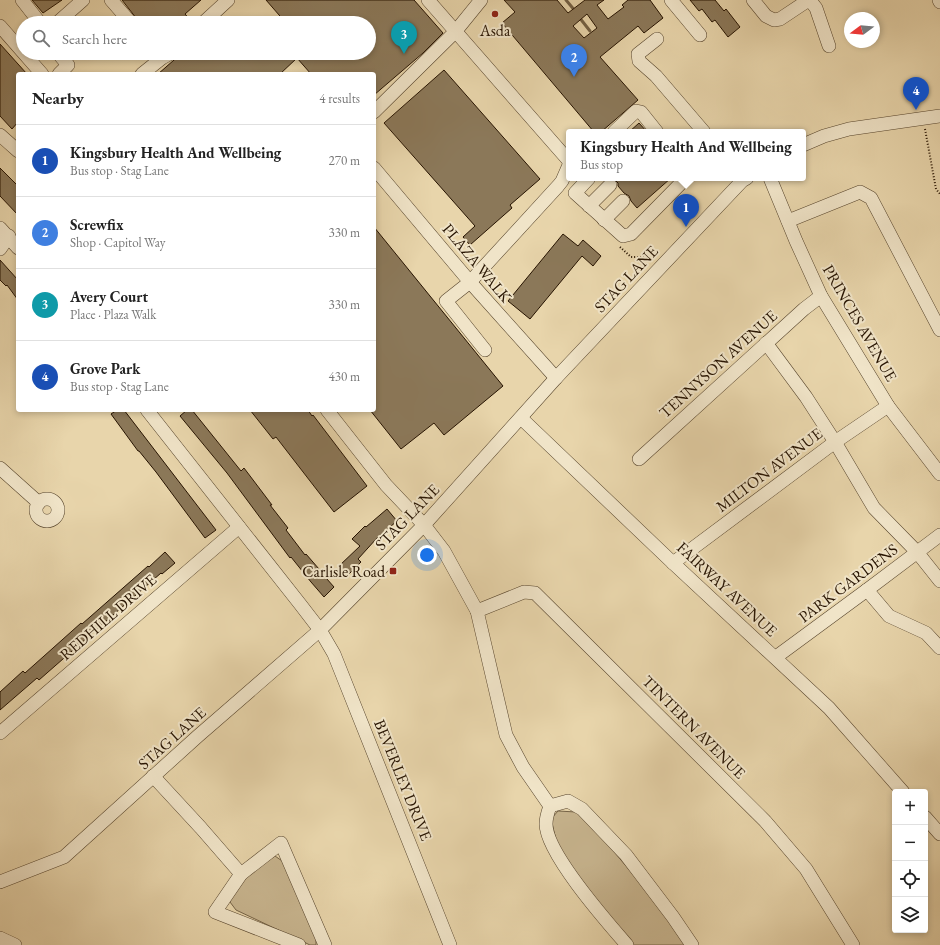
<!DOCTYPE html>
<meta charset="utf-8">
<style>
body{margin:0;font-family:"EB Garamond",serif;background:#f6f6f6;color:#222}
.controls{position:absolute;right:12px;bottom:12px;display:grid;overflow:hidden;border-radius:4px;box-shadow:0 2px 6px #0003}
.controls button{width:36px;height:36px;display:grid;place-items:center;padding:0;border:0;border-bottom:1px solid #e0e0e0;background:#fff;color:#222;font:20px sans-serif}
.compass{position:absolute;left:844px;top:12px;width:36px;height:36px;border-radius:50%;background:#fff;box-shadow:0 2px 6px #0003;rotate:254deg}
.you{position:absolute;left:427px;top:555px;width:14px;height:14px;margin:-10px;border:3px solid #fff;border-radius:50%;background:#1a73e8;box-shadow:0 0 0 6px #1a73e833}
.badge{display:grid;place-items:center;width:26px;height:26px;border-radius:50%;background:#0f766e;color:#fff;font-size:13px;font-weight:700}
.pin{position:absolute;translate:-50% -33px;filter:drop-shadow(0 1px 2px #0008)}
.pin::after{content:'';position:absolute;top:21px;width:14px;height:12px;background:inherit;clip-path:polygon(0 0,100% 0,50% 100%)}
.popup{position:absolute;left:566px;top:129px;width:240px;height:52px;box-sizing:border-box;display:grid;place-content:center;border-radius:4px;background:#fff;filter:drop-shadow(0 1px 3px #0005);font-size:13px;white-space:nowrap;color:#767676}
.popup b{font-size:15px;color:#222}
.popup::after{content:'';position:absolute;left:50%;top:100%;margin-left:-8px;border:8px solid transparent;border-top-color:#fff}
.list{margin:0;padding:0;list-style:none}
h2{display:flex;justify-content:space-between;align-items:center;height:52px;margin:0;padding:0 16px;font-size:17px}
h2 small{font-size:13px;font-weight:400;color:#767676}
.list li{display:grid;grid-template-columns:26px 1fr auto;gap:12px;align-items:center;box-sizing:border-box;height:72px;padding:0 16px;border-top:1px solid #e0e0e0}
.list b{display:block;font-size:15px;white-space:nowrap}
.list p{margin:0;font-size:13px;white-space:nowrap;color:#767676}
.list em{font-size:13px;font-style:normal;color:#767676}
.icon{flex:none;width:22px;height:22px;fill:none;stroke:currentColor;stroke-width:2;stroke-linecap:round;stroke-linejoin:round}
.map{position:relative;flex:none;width:940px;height:945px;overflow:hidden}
.search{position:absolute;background:#fff;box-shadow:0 2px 6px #0003;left:16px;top:16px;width:360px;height:44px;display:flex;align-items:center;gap:10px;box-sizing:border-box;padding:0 14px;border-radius:22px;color:#767676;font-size:15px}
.panel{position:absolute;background:#fff;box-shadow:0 2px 6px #0003;left:16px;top:72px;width:360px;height:340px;border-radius:4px}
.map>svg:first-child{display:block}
.green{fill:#c7b48e;stroke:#766448}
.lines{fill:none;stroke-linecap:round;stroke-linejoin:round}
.stream{stroke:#736044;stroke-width:3}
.building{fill:#8b7859;stroke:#261301;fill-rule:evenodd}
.minor-casing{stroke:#56442c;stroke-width:14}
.path{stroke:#261301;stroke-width:2;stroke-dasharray:1 2;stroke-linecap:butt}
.minor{stroke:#f0e4c8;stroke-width:13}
.poi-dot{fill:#8f2418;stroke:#f0e4c8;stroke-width:1.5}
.labels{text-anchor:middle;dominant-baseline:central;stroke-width:4;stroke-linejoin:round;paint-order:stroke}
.poi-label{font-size:16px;fill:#261301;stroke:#f0e4c8}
.street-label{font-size:16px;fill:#261301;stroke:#f0e4c8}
</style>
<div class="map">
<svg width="940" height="945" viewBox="0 0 940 945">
<rect width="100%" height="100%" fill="#e8d5ab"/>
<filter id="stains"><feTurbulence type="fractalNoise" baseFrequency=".005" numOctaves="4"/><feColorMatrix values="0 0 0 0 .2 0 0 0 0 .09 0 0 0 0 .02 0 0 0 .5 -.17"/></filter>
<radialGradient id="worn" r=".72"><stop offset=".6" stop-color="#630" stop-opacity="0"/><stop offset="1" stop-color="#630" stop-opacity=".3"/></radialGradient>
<g class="green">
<polygon points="558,811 576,812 594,828 647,891 686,945 633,945 579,879 557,844 551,819"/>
<polygon points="275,856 285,863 316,939 316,945 310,945 236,910 230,902 230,895 252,871"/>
</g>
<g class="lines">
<g class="stream">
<polyline points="566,0 576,12"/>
<polyline points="579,17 590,31"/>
</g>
</g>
<g class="building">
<polygon points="32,0 62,0 43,13"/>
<polygon points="122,0 201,0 185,14 193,23 140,23"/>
<polygon points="266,0 414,0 443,33 423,53 374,95 374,74 311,74 297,58 280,74 158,74 182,53 369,53 369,23 286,23"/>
<path d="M504,0H557L568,13L585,0H604L597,5L608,19L624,7L622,5L628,0H650L663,18L644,33L638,26L600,57L638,100L601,132H594L502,23L515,12ZM587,14L597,28L584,38L573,26Z"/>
<polygon points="690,0 715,0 724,11 726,9 740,27 728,37 715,20 712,22 702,9 699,11"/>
<polygon points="0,44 27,74 18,74 18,122 12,129 0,116"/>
<polygon points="444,70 540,179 510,205 512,208 470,245 463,237 475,226 384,123"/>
<polygon points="639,123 647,132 629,132"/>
<polygon points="0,168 18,186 18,215 0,196"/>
<polygon points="613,178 671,178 637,208 631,201 629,196 624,193 618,186 618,183"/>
<polygon points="374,227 503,386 444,435 434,423 401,449 370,410 374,410"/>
<polygon points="563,234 578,246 583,240 601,256 593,266 582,256 530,319 508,301"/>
<polygon points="0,260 18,280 18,300 7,285 6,286 0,280"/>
<polygon points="117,410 124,410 216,530 205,538 156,472 139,451 138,451 111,414"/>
<polygon points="187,410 192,410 241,471 244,468 272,505 270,505 288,528 286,530 305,555 306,554 319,569 319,570 334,587 324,597 311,582 291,557 290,558 227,473 180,416"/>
<polygon points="250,410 308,410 312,416 313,415 367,486 334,512 276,437 273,439"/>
<polygon points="387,509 397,521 377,538 358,559 361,562 347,576 339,566 360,546 352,539 365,526 366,527"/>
<polygon points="165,552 175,563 162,574 161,573 39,680 37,678 0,710 0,692 23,671 25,673 81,623 82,624 148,566 149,567"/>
</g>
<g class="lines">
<g class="minor-casing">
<g id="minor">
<polyline points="22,0 40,23"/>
<polyline points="111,0 131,23"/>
<polyline points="428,0 569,161"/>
<polyline points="671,0 700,35"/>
<polyline points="753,0 766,16 774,20 780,19 807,1 812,3 816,8 829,46"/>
<polyline points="939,0 940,2"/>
<polyline points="57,23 83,0"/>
<polyline points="203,23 228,0"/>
<polyline points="0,26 42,74"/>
<polyline points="657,39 638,54 639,61 656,76 704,132"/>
<polyline points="58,53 68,65 59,74"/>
<polyline points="142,74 162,58 171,53"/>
<polyline points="374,112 455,32 481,0"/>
<polyline points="614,132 636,111 641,112 657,132"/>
<polyline points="0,135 18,151"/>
<polyline points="803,145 824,136 849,129 940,116"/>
<polyline points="374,168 470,282 556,378"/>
<polyline points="589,178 575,193 623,236 631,234 686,178"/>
<polyline points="770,178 796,241 821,296 888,406 940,474"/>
<polyline points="589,206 610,185"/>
<polyline points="604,220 623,201"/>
<polyline points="788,221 860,192 871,198 940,330"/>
<polyline points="0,228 18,248"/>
<polyline points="0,249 9,236"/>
<polyline points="766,343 806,397 835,442 874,508 917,552 940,581"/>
<polyline points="485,350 446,301 470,282 558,186 562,181 569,165"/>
<polyline points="147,410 300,604 320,630 334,654 450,945"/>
<polyline points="327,410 386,485 424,525 444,551 477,611 506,735 523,767 550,806"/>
<polyline points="521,418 673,563 829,708 903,792"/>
<polyline points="639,459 804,309 821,296"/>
<polyline points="0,468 39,503"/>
<circle cx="47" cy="510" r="11"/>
<polyline points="673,563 835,442 888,406"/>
<polyline points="867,590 889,616 926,633 940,648"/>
<polyline points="477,611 524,592 535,593 765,821 806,869 853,945"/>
<polyline points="776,657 867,590 940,535"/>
<polyline points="0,733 239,527"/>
<polyline points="153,776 201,828 241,874"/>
<polyline points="550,806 568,801 582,809 626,855 673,917 692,945"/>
<path d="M550,806C548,812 546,817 546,824C546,853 607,922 627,945"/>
<polyline points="925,817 940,834"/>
<polyline points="0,882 64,857 198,736 320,630 424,525 556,378 742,181 747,178"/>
<polyline points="0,938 15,945"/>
<polyline points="299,945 215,912 241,874 281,843 325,945"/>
</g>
</g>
<g class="path">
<polyline points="925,129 936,189 940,194"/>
<polyline points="620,247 631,257 655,257"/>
</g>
<use href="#minor" class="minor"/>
</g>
<g class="poi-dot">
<circle cx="495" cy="14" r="4"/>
<rect x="389" y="567" width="8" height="8" rx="2"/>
</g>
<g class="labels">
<g class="poi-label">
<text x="495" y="30">Asda</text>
<text x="385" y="571" text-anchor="end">Carlisle Road</text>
</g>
<g class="street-label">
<text transform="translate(477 263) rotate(50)">PLAZA WALK</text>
<text transform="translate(626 279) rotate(-47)">STAG LANE</text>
<text transform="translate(860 323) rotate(60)">PRINCES AVENUE</text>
<text transform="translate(718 364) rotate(-42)">TENNYSON AVENUE</text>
<text transform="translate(769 470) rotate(-37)">MILTON AVENUE</text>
<text transform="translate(407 517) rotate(-46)">STAG LANE</text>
<text transform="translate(848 583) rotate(-37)">PARK GARDENS</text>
<text transform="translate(727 589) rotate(43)">FAIRWAY AVENUE</text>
<text transform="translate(108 617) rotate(-41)">REDHILL DRIVE</text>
<text transform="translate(694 727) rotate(45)">TINTERN AVENUE</text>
<text transform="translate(172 738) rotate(-42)">STAG LANE</text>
<text transform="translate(403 780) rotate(68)">BEVERLEY DRIVE</text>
</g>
</g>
<rect width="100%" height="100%" filter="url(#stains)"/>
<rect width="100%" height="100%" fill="url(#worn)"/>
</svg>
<div class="controls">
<button>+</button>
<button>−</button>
<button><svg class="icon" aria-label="locate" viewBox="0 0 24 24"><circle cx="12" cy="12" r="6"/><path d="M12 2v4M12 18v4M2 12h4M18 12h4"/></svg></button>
<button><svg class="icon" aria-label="layers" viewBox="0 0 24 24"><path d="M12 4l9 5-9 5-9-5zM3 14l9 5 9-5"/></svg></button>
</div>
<svg class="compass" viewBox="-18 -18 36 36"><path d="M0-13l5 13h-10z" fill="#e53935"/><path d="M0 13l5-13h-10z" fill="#767676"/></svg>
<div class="you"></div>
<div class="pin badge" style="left:686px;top:227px;background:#1a4fb4">1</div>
<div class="popup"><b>Kingsbury Health And Wellbeing</b>Bus stop</div>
<div class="pin badge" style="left:574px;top:77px;background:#3f7fe0">2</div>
<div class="pin badge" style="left:404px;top:54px;background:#0f9aa8">3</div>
<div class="pin badge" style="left:916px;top:110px;background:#1a4fb4">4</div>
<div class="search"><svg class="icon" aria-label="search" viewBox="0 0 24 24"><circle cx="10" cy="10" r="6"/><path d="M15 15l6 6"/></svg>Search here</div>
<section class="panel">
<h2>Nearby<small>4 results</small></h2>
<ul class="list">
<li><span class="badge" style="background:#1a4fb4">1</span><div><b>Kingsbury Health And Wellbeing</b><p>Bus stop · Stag Lane</p></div><em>270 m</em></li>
<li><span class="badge" style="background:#3f7fe0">2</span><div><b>Screwfix</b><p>Shop · Capitol Way</p></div><em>330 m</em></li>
<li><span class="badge" style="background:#0f9aa8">3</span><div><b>Avery Court</b><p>Place · Plaza Walk</p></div><em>330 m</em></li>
<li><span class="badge" style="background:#1a4fb4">4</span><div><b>Grove Park</b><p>Bus stop · Stag Lane</p></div><em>430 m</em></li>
</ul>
</section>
</div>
